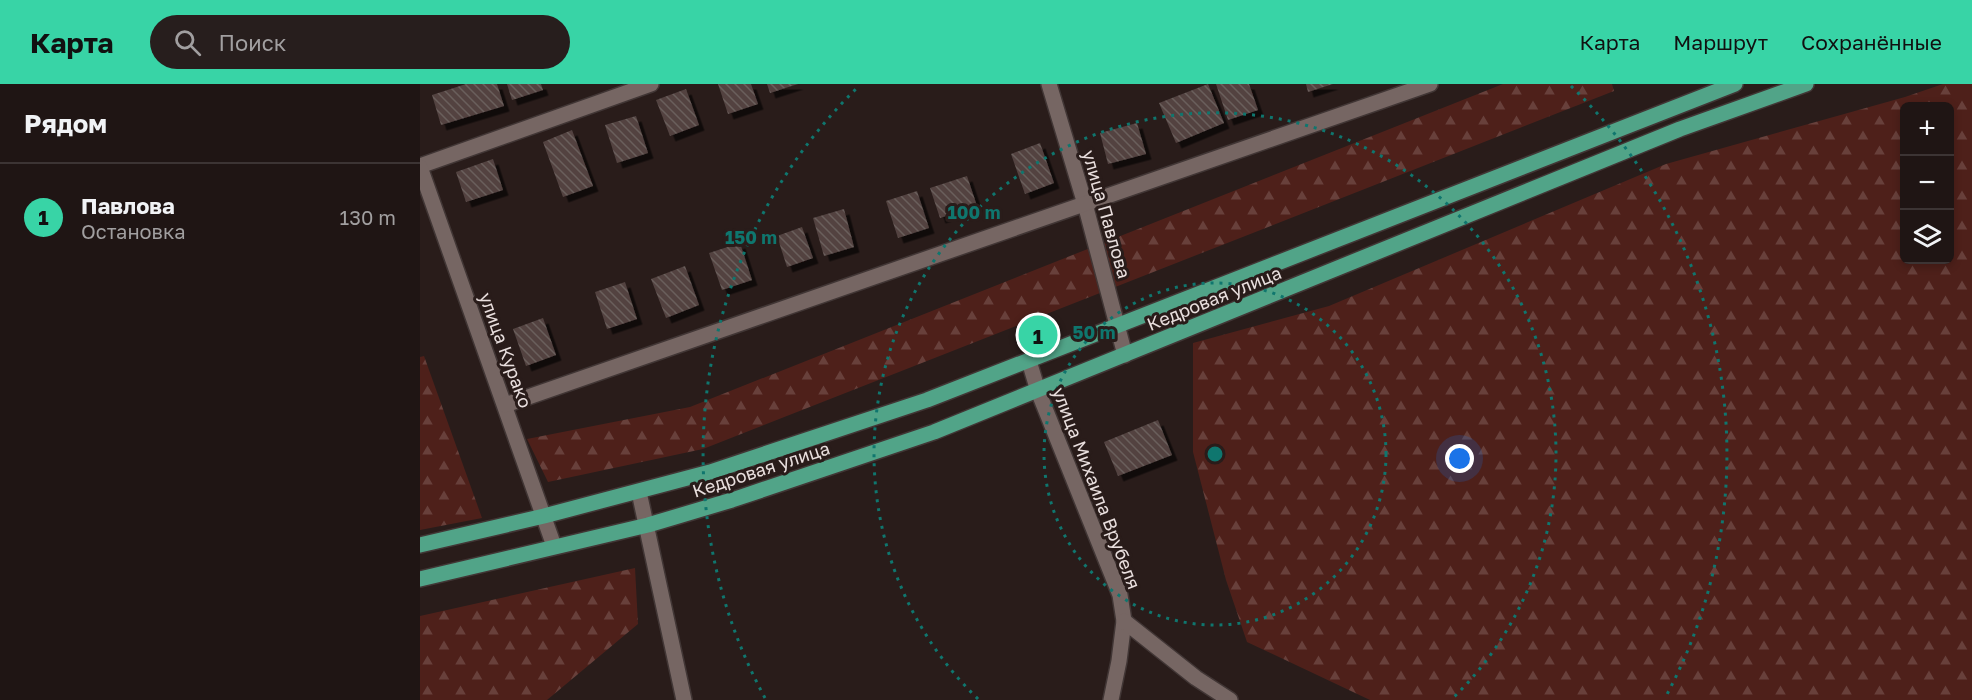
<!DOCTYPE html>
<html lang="ru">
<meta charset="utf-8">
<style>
body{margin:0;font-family:"Golos Text",sans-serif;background:#271e1d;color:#f1f3f6}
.controls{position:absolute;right:18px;top:18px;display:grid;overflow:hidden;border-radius:9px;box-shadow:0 3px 9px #0003}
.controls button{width:54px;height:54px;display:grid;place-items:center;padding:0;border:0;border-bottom:2px solid #3c3434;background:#1f1514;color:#f1f3f6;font:30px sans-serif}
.you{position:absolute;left:1040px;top:375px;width:21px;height:21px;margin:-15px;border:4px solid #fff;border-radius:50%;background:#1a73e8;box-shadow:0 0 0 9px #1a73e833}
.badge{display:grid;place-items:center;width:39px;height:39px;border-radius:50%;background:#38d4a6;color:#111;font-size:20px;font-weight:700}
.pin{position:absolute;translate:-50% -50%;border:3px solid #fff;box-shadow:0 2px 6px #0006}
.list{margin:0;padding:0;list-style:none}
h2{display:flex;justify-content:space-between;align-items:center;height:78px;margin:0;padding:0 24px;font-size:26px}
h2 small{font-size:20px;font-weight:400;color:#a19fa0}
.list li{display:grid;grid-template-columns:39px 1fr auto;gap:18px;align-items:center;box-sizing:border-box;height:108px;padding:0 24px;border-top:2px solid #3c3434}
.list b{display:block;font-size:22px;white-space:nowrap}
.list p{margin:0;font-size:20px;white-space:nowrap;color:#a19fa0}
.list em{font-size:20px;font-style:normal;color:#a19fa0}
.icon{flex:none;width:33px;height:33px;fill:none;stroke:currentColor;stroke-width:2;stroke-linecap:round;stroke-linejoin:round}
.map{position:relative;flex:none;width:1552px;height:616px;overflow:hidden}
header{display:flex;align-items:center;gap:36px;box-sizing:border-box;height:84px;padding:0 30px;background:#38d4a6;color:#111}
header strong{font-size:28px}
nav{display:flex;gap:33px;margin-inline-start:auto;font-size:21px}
.search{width:420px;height:54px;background:#271e1d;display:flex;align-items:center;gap:15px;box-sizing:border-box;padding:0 21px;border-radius:33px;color:#a19fa0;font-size:22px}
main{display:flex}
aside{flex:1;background:#1f1514}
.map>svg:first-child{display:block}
.forest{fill:url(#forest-firs);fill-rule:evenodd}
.building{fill:url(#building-back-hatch);filter:url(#shadow)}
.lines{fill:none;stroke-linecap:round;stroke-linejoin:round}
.minor-casing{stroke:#413635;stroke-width:18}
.major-casing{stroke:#413635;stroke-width:18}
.minor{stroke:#766663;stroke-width:15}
.major{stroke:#51a488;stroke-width:15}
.ring{fill:none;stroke:#0f766e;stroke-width:3;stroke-dasharray:3 6}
.labels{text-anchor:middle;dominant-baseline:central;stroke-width:6;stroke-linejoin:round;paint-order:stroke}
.street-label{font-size:18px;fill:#e9dfde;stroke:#291c1a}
.centre{fill:#0f766e;stroke:#291c1a;stroke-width:3}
.ring-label{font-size:18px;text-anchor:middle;font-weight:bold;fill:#0f766e;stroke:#291c1a;stroke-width:6;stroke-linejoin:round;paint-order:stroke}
</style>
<header>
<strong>Карта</strong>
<div class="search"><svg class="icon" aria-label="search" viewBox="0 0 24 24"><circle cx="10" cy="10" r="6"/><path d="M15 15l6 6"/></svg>Поиск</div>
<nav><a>Карта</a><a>Маршрут</a><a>Сохранённые</a></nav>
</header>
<main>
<aside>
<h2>Рядом<small></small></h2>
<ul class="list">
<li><span class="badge">1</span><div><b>Павлова</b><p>Остановка</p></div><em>130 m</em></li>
</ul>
</aside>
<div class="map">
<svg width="1552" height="616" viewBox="0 0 1552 616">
<defs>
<pattern id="forest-firs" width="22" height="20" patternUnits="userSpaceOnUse" patternTransform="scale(1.5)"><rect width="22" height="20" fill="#4e201a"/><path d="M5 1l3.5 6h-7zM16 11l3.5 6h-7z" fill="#68403b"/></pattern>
<pattern id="building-back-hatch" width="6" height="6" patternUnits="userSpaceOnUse" patternTransform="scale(1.5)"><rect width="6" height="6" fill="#524341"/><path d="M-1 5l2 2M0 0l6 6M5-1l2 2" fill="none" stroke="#6b5e5c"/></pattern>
<filter id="shadow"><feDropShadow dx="5.5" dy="5.5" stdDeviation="0" flood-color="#0009"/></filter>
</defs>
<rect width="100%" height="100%" fill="#291c1a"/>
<g class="forest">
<polygon points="1083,0 1192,0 1194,7 283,365 128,398 107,355 270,323"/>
<path d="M1523,0H1552V616H950L827,558L806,496L773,368V259L909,222L1246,80L1485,13ZM1484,22H1530V176H1484Z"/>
<polygon points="4,272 62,434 0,446 0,273"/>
<polygon points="215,484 218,540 127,616 0,616 0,532"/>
</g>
<g class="building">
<polygon points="46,0 77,0 84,22 21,41 12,11"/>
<polygon points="87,0 121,0 123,6 92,16"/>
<polygon points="298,0 331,0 338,20 308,30"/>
<polygon points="347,0 378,0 350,9"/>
<polygon points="788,0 804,39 756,59 739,19"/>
<polygon points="796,0 829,0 838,26 808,36"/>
<polygon points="886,0 913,0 888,8"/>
<polygon points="266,5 279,41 250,52 236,16"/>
<polygon points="216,32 228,69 197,79 185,41"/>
<polygon points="717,39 726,70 688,80 680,49"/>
<polygon points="152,46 173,102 143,113 123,58"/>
<polygon points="620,59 634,99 605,110 591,70"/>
<polygon points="73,75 83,106 46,118 36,88"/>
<polygon points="547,92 557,122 520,134 510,104"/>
<polygon points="497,107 509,144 478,154 466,117"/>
<polygon points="424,125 434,163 404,172 393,134"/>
<polygon points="382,143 393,174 367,183 357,152"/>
<polygon points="320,159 332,196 302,206 289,169"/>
<polygon points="265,182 279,221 246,234 231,195"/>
<polygon points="205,198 217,235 187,245 175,208"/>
<polygon points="123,234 136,271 106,282 93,245"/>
<polygon points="738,336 752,371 698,392 684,358"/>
</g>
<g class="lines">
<g class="minor-casing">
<g id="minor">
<polyline points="629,0 665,120 705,271"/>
<polyline points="0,82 231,0"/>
<polyline points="0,83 134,462"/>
<polyline points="609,277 618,307 700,511 704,537 699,577 691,616"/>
<polyline points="85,321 1010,0"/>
<polyline points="219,408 264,616"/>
<polyline points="704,537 776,594 810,616"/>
</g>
</g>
<g class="major-casing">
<g id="major">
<polyline points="0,461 124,432 290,388 507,316 1315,0"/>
<polyline points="0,495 228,441 312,416 514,348 1260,45 1386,0"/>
</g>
</g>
<use href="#minor" class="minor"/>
<use href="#major" class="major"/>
</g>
<g class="ring">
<circle cx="795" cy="370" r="171"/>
<path d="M558 615A341 341 0 1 1 1032 615"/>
<path d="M345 614A512 512 0 0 1 439 2M1151 2A512 512 0 0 1 1245 614"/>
</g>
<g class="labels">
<g class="street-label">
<text transform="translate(687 130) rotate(74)">улица Павлова</text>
<text transform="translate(794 214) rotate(-22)">Кедровая улица</text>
<text transform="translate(86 266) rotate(70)">улица Курако</text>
<text transform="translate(341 385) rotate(-18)">Кедровая улица</text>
<text transform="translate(677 404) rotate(69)">улица Михаила Врубеля</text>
</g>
</g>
<circle cx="795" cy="370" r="9" class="centre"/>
<g class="ring-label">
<text x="554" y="135">100 m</text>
<text x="331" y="160">150 m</text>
<text x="674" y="255">50 m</text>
</g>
</svg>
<div class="controls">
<button>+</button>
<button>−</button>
<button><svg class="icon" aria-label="layers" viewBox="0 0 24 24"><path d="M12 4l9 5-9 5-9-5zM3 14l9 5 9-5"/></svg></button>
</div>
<div class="you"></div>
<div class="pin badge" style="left:618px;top:251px">1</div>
</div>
</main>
